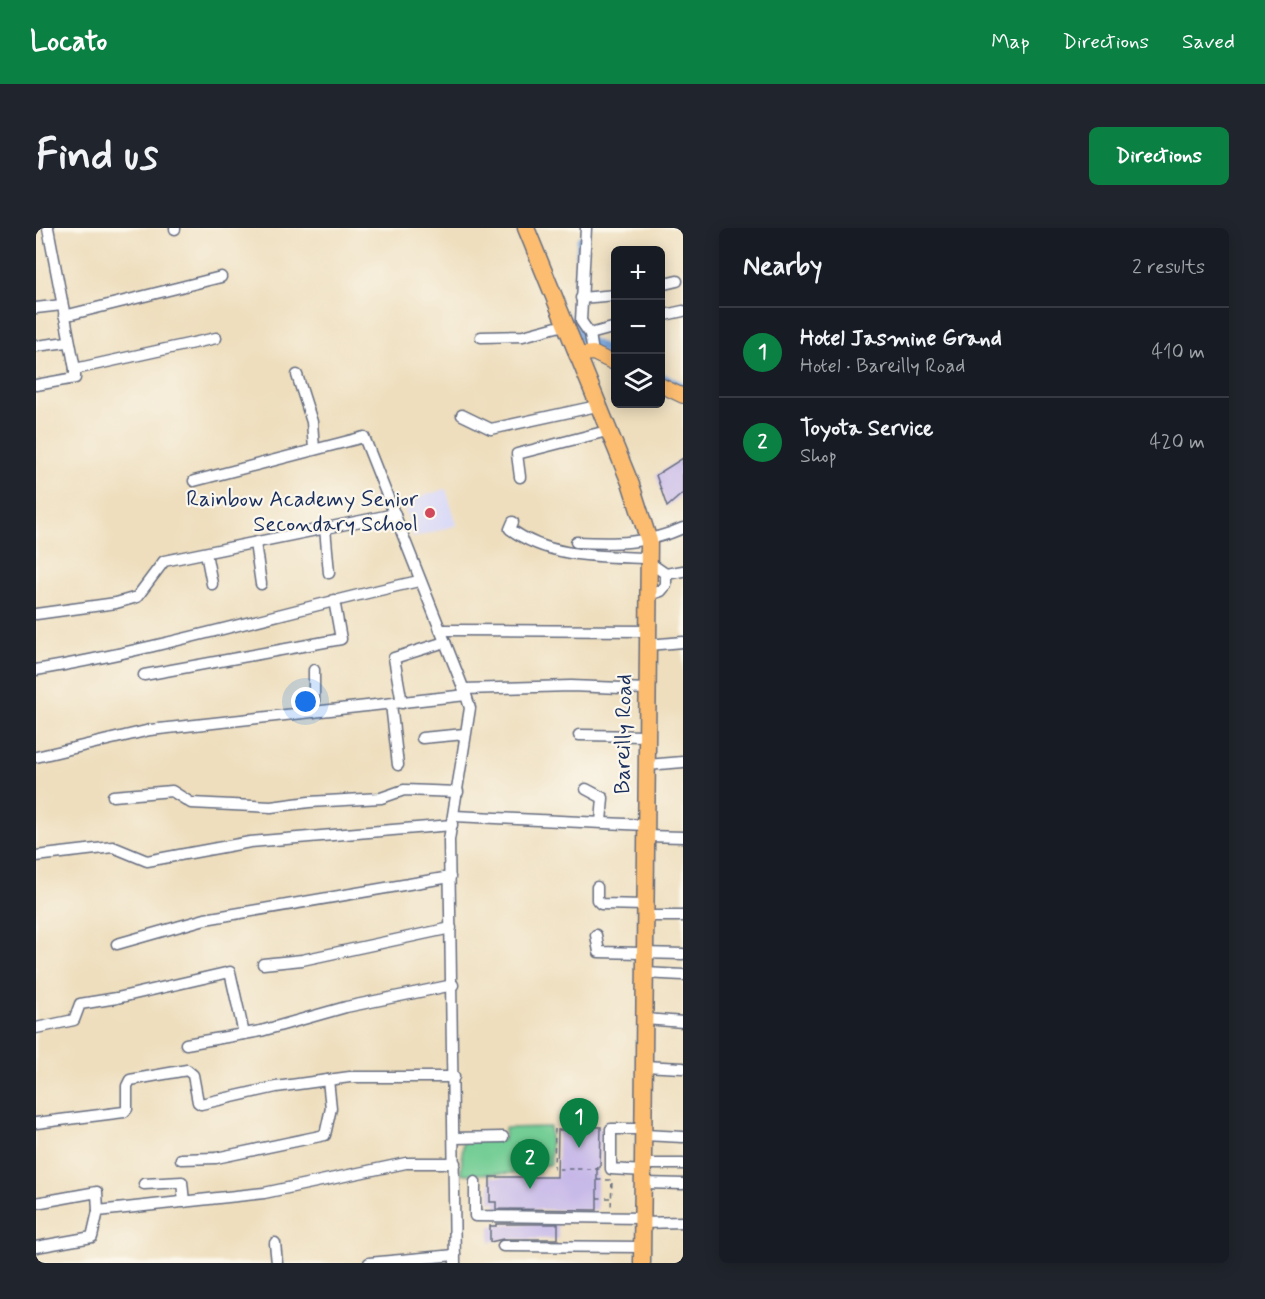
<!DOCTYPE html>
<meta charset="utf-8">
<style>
body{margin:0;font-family:Mynerve,sans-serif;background:#20242c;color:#f1f3f6}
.controls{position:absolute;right:18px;top:18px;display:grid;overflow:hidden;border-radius:9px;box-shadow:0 3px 15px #0003}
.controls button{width:54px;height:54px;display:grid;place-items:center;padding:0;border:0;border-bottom:2px solid #363941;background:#171b24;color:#f1f3f6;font:30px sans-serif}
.you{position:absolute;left:270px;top:474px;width:21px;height:21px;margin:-15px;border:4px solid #fff;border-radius:50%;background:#1a73e8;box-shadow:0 0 0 9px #1a73e833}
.badge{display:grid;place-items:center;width:39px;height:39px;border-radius:50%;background:#0b8043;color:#fff;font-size:20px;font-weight:700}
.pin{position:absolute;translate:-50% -50px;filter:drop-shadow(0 2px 3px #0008)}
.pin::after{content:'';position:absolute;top:32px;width:21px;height:18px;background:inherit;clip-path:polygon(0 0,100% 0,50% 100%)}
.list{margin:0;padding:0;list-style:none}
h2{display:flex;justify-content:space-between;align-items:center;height:78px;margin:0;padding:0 24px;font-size:26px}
h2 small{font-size:20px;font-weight:400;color:#9ea1a6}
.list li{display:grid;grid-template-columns:39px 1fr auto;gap:18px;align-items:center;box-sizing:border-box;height:90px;padding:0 24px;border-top:2px solid #363941}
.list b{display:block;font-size:22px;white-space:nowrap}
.list p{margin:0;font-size:20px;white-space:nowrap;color:#9ea1a6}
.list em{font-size:20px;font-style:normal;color:#9ea1a6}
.icon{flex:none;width:33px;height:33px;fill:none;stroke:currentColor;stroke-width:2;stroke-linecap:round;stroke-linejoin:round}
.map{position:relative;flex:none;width:647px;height:1035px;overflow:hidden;border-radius:9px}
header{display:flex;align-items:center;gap:36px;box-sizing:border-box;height:84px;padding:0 30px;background:#0b8043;color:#fff}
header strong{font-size:28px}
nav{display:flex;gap:33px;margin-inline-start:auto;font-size:21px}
.intro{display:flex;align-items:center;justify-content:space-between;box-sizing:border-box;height:144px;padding:0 36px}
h1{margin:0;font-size:42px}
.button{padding:15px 27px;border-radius:9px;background:#0b8043;color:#fff;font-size:21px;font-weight:700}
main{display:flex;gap:36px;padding:0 36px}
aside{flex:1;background:#171b24;border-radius:9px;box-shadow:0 3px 15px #0003}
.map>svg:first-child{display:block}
.built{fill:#d7d7f8}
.green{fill:#73cd94;stroke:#477e79;stroke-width:1.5}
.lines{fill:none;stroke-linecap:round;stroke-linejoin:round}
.canal{stroke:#73a2dc;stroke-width:9}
.building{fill:#c6b7e8}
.minor-casing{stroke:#656c7f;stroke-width:13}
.major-casing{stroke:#656c7f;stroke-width:16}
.highway-casing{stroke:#656c7f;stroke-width:19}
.path{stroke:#656c7f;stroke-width:1.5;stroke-dasharray:4.5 4.5;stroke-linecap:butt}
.minor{stroke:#fff;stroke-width:10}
.major{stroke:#fcbd6f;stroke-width:14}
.highway{stroke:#fcbd6f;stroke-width:16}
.poi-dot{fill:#d1495b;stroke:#fbf7ec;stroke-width:2}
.labels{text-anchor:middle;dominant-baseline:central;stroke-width:4.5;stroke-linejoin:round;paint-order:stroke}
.poi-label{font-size:22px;fill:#1b2f5e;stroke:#fbf7ec;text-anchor:end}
.street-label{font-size:22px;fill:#1b2f5e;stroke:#fbf7ec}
</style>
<header>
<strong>Locato</strong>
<nav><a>Map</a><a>Directions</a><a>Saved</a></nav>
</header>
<div class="intro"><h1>Find us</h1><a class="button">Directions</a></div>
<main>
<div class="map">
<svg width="647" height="1035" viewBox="0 0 647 1035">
<rect width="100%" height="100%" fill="#fbf7ec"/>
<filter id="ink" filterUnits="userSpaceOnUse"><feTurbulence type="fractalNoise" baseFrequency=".0167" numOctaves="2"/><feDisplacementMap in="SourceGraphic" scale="12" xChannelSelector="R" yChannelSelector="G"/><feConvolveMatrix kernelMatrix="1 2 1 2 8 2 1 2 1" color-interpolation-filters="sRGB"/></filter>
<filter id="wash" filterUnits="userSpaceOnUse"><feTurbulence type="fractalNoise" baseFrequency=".008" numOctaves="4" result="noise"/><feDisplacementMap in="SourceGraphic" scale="24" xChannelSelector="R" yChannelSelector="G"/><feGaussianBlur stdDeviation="1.35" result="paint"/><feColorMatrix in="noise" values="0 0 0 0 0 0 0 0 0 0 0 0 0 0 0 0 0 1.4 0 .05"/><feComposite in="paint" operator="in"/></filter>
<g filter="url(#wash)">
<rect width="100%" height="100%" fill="#eedebd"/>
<polygon class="built" points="410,261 421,297 377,310 367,274"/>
<polygon class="green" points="514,899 515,937 501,937 502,945 425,946 427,912 468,912 469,900"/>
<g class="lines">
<g class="canal">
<polyline points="545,12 539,100 546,110 580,127"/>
<polyline points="624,149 647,159"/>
</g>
</g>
<g id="blocks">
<g class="building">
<polygon points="647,230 647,265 631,279 620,247"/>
<polygon points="534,898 565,899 564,939 561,939 561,982 460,981 460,974 454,974 454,949 521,949 522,902 534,902"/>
<polygon points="460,996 522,996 522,1011 467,1011 454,1014 454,998 460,998"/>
</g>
</g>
</g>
<g filter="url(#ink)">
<use href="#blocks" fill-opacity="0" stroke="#656c7f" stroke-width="1.5"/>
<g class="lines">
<g class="minor-casing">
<g id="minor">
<polyline points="12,0 39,141 180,110"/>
<polyline points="139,0 139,1"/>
<polyline points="550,0 545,93 554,106 557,125"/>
<polyline points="624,57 641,53"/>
<polyline points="545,70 580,67"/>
<polyline points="0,80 26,77"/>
<polyline points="28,88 185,49"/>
<polyline points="624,88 647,83"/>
<polyline points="554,106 580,99"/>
<polyline points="445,109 487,108 528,97"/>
<polyline points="0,118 31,114"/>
<polyline points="261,147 276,194 278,221"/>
<polyline points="0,157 39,150 39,141"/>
<polyline points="426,187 455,201 561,178"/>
<polyline points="484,249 481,226 571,203"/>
<polyline points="158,253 328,209 430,467 434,480 413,612 419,1035"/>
<path d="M477,294L474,301C515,331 566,328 614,330"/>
<polyline points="289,300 293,345"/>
<path d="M540,314C579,316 611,316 647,300"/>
<polyline points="219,315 225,356"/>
<polyline points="170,325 176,356"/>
<polyline points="630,346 647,343"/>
<polyline points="613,367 625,363 630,357 630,346 614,335"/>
<polyline points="0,386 80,375 101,369 128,333 359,286"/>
<polyline points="404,402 613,403"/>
<polyline points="612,417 647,414"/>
<path d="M0,442C129,420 255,381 383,353"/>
<polyline points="108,447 305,411 298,372"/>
<polyline points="428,461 535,458 611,461"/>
<polyline points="366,475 358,430 409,414"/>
<polyline points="355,476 362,537"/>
<polyline points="278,484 278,442"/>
<polyline points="543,507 611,508"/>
<polyline points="386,510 429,506"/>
<polyline points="0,529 114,502 430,467"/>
<polyline points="611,537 647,534"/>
<polyline points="550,561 567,570 565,594"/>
<polyline points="77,568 136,563 155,575 235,579 273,574 345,570 368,562 422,564"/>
<polyline points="418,588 610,597"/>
<polyline points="610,608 647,609"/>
<polyline points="0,628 77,619 111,633 214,614 416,597"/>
<polyline points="561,659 561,672 565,676 609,677"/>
<polyline points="608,688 647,688"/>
<polyline points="560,707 563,724 647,726"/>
<polyline points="81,716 169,691 414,649"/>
<polyline points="227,736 266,732 415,700"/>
<polyline points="608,745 647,747"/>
<polyline points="609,791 647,794"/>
<polyline points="0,800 38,792 44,776 81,770 194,744 208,806"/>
<polyline points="150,816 225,803 310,779 417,757"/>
<polyline points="607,838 647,840"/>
<polyline points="0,895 88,884 91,881 91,858 94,852 151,842 157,847 162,874 165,876 240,859 314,849 418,849"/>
<polyline points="608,901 575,901 575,941 608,943"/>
<polyline points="608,907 647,909"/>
<polyline points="419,910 467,909"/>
<polyline points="145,931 180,930 289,907 295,880 292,852"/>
<polyline points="608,936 647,936"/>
<polyline points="439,954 439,988 607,990"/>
<polyline points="608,955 647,956"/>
<polyline points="108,956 146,954 148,974"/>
<polyline points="0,975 61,964 62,983"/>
<polyline points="606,995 647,994"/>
<polyline points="239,1015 241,1035"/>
<polyline points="467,1018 606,1019"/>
<polyline points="0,1019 56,1009 62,983 228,965 370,935 419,935"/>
<polyline points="333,1035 419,1027"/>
</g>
</g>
<g class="major-casing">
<g id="major">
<polyline points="540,127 557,125 580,136"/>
<polyline points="624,157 647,168"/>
</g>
</g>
<g class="highway-casing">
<polyline id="highway" points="490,0 595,257 613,313 606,1035"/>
</g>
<g class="path">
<polyline points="519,901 518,941 565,941"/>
<polyline points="561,952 576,952 575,980"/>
<polyline points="561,970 574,970"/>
</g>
<use href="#minor" class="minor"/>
<use href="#major" class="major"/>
<use href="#highway" class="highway"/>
</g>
</g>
<circle class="poi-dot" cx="394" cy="285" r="6"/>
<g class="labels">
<g class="poi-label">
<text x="382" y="272">Rainbow Academy Senior<tspan x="382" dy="25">Secondary School</tspan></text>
</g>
<g class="street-label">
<text transform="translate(588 506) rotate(-89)">Bareilly Road</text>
</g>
</g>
</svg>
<div class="controls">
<button>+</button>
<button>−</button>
<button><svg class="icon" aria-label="layers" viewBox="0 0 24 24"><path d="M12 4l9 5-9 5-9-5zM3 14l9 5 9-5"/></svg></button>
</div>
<div class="you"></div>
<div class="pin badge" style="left:543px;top:920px">1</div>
<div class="pin badge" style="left:494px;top:961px">2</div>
</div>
<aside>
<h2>Nearby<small>2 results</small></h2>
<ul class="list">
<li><span class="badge">1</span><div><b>Hotel Jasmine Grand</b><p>Hotel · Bareilly Road</p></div><em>410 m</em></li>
<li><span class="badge">2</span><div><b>Toyota Service</b><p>Shop</p></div><em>420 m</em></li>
</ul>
</aside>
</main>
